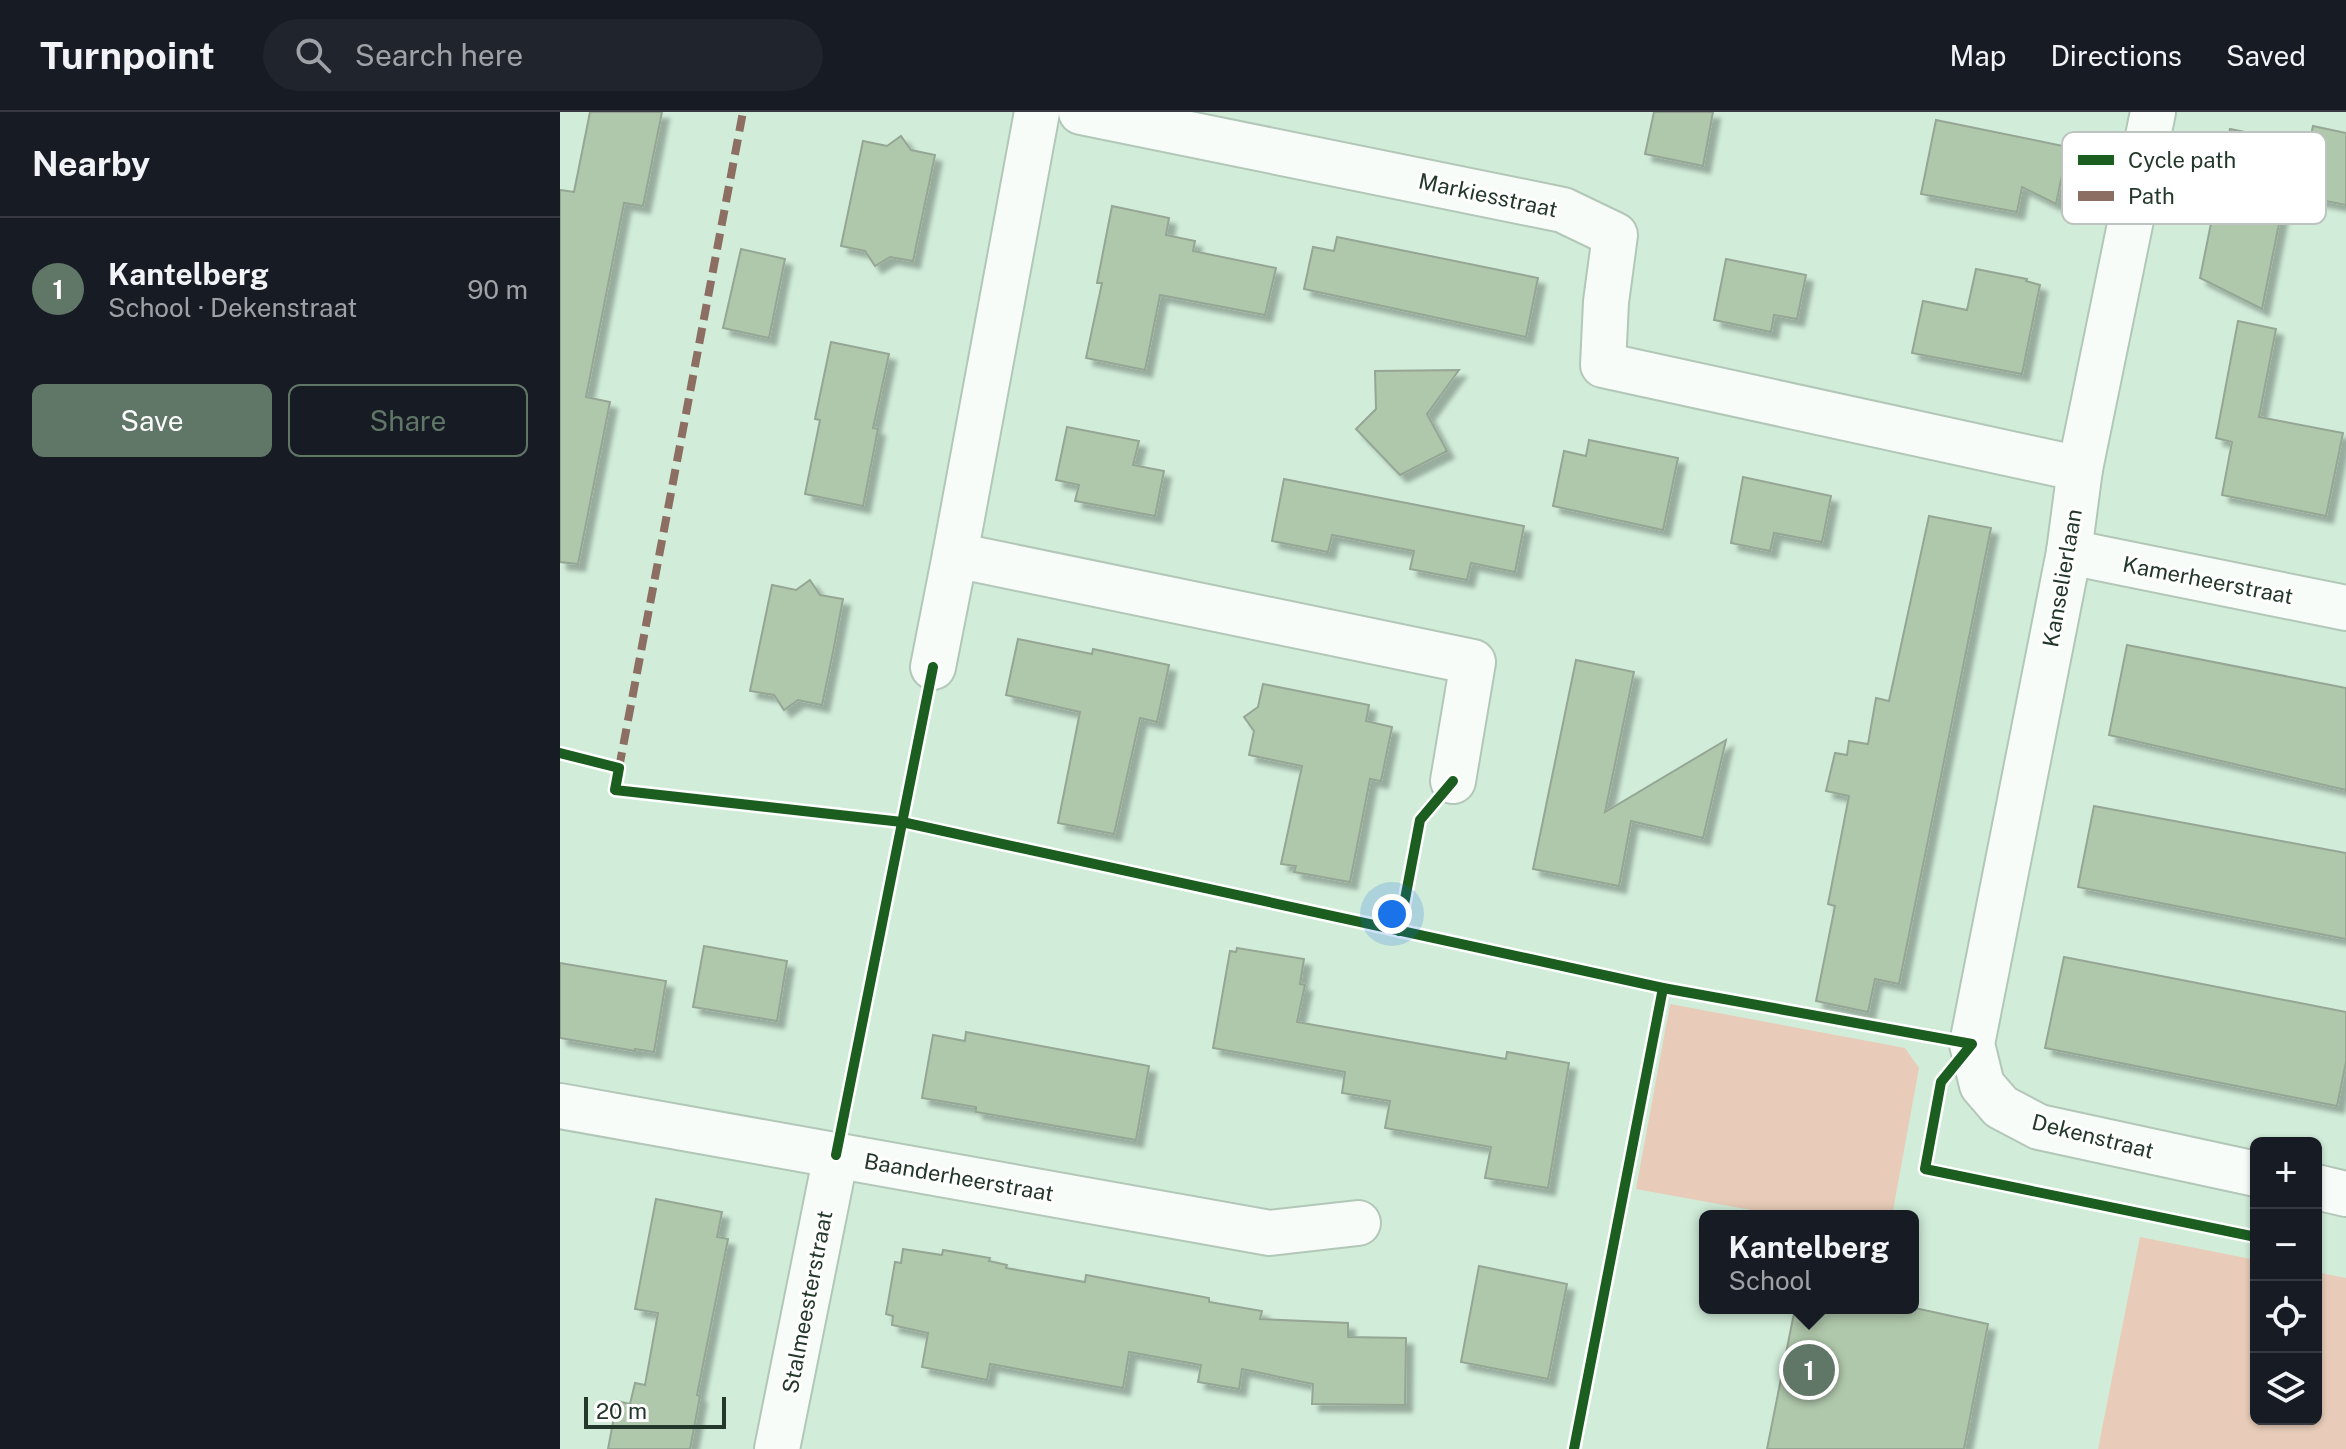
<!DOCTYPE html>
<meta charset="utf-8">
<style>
body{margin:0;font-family:"Public Sans",sans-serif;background:#20242c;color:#f1f3f6}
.controls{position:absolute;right:24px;bottom:24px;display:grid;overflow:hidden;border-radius:12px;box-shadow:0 2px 6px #0004}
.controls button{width:72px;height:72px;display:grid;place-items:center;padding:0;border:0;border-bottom:2px solid #363941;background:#171b24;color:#f1f3f6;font:40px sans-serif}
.scale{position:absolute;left:24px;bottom:20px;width:142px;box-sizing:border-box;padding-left:8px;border:4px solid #23372a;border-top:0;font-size:22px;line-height:28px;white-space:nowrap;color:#23372a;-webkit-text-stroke:6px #fff;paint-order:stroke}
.you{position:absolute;left:832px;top:802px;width:28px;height:28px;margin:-20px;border:6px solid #fff;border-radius:50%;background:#1a73e8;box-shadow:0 0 0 12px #1a73e833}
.badge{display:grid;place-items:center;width:52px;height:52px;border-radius:50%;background:#607667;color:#fff;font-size:26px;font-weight:700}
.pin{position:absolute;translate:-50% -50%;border:4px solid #fff;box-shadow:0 2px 8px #0006}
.popup{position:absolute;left:1139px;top:1098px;width:220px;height:104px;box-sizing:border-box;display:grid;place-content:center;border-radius:12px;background:#171b24;filter:drop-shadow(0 2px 6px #0005);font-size:26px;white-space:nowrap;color:#9ea1a6}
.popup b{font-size:30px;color:#f1f3f6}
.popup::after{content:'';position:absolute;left:50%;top:100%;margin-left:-16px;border:16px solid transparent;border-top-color:#171b24}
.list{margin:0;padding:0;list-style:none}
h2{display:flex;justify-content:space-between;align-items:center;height:104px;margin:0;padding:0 32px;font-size:34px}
h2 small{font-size:26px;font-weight:400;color:#9ea1a6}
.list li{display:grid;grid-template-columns:52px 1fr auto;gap:24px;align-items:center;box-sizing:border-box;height:144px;padding:0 32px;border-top:2px solid #363941}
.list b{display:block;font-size:30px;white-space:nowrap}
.list p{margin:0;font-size:26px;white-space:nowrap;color:#9ea1a6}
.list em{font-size:26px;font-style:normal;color:#9ea1a6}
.actions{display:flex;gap:16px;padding:24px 32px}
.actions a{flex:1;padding:18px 0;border:2px solid #607667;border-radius:12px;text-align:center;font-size:28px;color:#607667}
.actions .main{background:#607667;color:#fff}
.icon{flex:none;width:44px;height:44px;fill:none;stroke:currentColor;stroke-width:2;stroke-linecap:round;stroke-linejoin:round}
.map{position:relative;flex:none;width:1786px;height:1337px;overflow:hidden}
header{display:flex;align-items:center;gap:48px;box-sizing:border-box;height:112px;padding:0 40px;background:#171b24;border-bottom:2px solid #363941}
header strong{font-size:38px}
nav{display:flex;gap:44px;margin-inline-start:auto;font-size:28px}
.search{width:560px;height:72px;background:#20242c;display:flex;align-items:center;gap:20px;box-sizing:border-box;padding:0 28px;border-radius:44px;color:#9ea1a6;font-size:30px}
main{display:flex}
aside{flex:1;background:#171b24}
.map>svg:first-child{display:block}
.green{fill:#e8ccb9}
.building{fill:#afc7ab;stroke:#95a695;stroke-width:2;filter:url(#shadow)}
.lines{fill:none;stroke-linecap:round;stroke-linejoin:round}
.minor-casing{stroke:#b2c7b8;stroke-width:48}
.minor{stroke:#f8fcf9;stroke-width:44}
.quiet{stroke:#8d6e63;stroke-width:8;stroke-dasharray:16 8;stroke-linecap:butt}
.cycleway-casing{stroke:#fff;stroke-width:15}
.cycleway{stroke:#1b5e20;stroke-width:10}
.labels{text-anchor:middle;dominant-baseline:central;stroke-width:6;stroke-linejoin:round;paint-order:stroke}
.street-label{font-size:22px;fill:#23372a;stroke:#fff}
.key{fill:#fff;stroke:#bdc3bf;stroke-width:2}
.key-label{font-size:22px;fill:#23372a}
</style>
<header>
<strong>Turnpoint</strong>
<div class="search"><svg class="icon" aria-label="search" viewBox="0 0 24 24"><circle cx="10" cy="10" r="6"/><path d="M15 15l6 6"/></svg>Search here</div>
<nav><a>Map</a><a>Directions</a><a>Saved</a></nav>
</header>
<main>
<aside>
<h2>Nearby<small></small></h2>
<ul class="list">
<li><span class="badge">1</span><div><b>Kantelberg</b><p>School · Dekenstraat</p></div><em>90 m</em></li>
</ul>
<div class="actions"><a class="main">Save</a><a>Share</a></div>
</aside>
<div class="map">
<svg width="1786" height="1337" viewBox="0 0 1786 1337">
<defs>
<filter id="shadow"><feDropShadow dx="7" dy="7" stdDeviation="2" flood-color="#0004"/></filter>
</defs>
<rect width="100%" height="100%" fill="#d1ecd9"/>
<g class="green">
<polygon points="1110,892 1345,936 1359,956 1332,1104 1224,1104 1076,1077"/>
<polygon points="1580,1125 1696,1148 1696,1307 1756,1307 1756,1160 1786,1166 1786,1337 1538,1337"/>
</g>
<g class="building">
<polygon points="30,0 102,0 83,94 64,91 26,285 50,290 18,452 0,450 0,78 14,80"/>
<polygon points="1094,0 1153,0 1143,54 1085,42"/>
<polygon points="1376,8 1508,35 1496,92 1462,75 1457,100 1361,82"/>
<polygon points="1753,14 1786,21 1786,93 1725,81 1702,197 1640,166 1670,17 1749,33"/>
<polygon points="341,24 351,38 375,43 353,149 330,145 315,154 305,139 281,134 303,29 327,34"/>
<polygon points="552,94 609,106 606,123 635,129 633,139 716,156 705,203 600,183 585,258 526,246 542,171 537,171"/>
<polygon points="777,125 978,166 966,225 744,177 753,135 774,139"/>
<polygon points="181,137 225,147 209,226 163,216"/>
<polygon points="1166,147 1246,163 1237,207 1214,203 1211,220 1154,208"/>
<polygon points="1416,157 1467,167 1466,169 1480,173 1462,262 1352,241 1363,189 1407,198"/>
<polygon points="1678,209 1716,217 1699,305 1783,321 1766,404 1662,383 1672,330 1656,326"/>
<polygon points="271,230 329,242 313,316 318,317 303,394 245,382 260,308 255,307"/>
<polygon points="899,258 867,302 887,339 840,363 796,317 816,297 815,259"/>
<polygon points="507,315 579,329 573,353 604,359 595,404 515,389 519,373 496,368"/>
<polygon points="1029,328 1118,346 1103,418 993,394 1004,339 1026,344"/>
<polygon points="1183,365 1271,384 1262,430 1214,421 1210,439 1171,431"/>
<polygon points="724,367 964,414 955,460 911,451 907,468 850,457 854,439 772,423 768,440 712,429"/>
<polygon points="1369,404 1431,416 1339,872 1315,867 1308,900 1256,889 1275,794 1268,792 1289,684 1266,679 1275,641 1287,643 1289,629 1308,632 1316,586 1329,589"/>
<polygon points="250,468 260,483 283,487 273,540 262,593 238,588 224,598 214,583 190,579 212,473 236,478"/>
<polygon points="458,527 532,542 533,537 609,553 597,610 580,606 554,722 498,711 520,600 446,583"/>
<polygon points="1567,533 1786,576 1786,678 1549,623"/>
<polygon points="1016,548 1074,560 1045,700 1166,628 1143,726 1071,709 1059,774 973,757"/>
<polygon points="703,572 809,593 806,609 832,615 821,669 810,667 790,770 734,760 736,754 721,752 742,654 689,643 694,619 684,605 698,595"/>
<polygon points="1534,694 1786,741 1786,827 1518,775"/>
<polygon points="144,834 227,849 217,909 133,895"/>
<polygon points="677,836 744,847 740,872 745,873 737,910 946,947 947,940 1009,951 988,1076 925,1066 931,1035 825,1016 830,989 782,981 785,960 653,936 670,839 676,840"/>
<polygon points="1504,845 1786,900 1786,950 1777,994 1485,936"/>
<polygon points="0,851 106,869 94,940 75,937 75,939 0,926"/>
<polygon points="406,920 589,954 576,1028 416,1000 416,995 362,986 373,923 405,929"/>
<polygon points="96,1087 162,1100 157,1125 168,1127 137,1283 140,1284 130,1337 48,1337 57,1289 70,1292 75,1271 85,1273 98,1201 75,1197"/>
<polygon points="343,1137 382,1143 383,1138 430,1146 429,1149 447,1153 446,1156 525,1170 526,1163 649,1186 649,1190 702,1199 700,1207 788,1211 788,1225 846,1226 845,1293 752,1292 753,1272 682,1257 679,1277 638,1270 641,1253 569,1240 563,1276 430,1252 427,1268 362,1255 368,1221 332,1213 333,1204 326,1202 335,1150 341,1151"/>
<polygon points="919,1154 1007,1172 988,1267 901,1250"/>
<polygon points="1235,1196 1355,1196 1428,1212 1404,1337 1207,1337"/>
</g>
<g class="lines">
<g class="minor-casing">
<g id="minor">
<polyline points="521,0 1003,98 1055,123 1046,190 1043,253 1520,357"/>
<polyline points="1593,0 1520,357 1509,440 1412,932 1422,973 1441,995 1479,1015 1696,1062"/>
<polyline points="1509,440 1786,496"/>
<polyline points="395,443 477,0"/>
<polyline points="373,555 395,443 913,550 893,669"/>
<polyline points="0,994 710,1121 798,1111"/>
<polyline points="1756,1075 1786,1082"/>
<polyline points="217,1337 276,1043"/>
</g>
</g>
<use href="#minor" class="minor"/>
<polyline class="quiet" points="59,656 183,0"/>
<g class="cycleway-casing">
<g id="cycleway">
<polyline points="0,641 59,656 55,678 342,710 1103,876 1412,932 1381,970 1365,1057 1696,1125"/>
<polyline points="839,819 860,708 893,669"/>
<polyline points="276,1043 373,555"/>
<polyline points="1014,1337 1103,876"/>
</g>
</g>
<use href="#cycleway" class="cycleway"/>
</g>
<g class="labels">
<g class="street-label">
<text transform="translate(928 83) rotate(12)">Markiesstraat</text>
<text transform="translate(1502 466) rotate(-80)">Kanselierlaan</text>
<text transform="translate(1648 468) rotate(11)">Kamerheerstraat</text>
<text transform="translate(1533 1024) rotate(14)">Dekenstraat</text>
<text transform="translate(399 1065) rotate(10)">Baanderheerstraat</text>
<text transform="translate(247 1190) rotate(-79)">Stalmeesterstraat</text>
</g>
</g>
<rect x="1502" y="20" width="264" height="92" rx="12" class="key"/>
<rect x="1518" y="43" width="36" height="10" fill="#1b5e20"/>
<rect x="1518" y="79" width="36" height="10" fill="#8d6e63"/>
<g class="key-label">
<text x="1568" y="56">Cycle path</text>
<text x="1568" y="92">Path</text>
</g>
</svg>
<div class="controls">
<button>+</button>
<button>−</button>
<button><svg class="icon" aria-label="locate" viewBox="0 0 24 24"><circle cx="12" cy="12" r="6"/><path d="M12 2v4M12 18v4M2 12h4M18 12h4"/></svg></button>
<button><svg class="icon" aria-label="layers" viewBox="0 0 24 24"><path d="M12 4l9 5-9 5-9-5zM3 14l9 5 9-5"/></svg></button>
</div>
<div class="scale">20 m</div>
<div class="you"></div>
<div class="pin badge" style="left:1249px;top:1258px">1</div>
<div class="popup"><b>Kantelberg</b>School</div>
</div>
</main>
